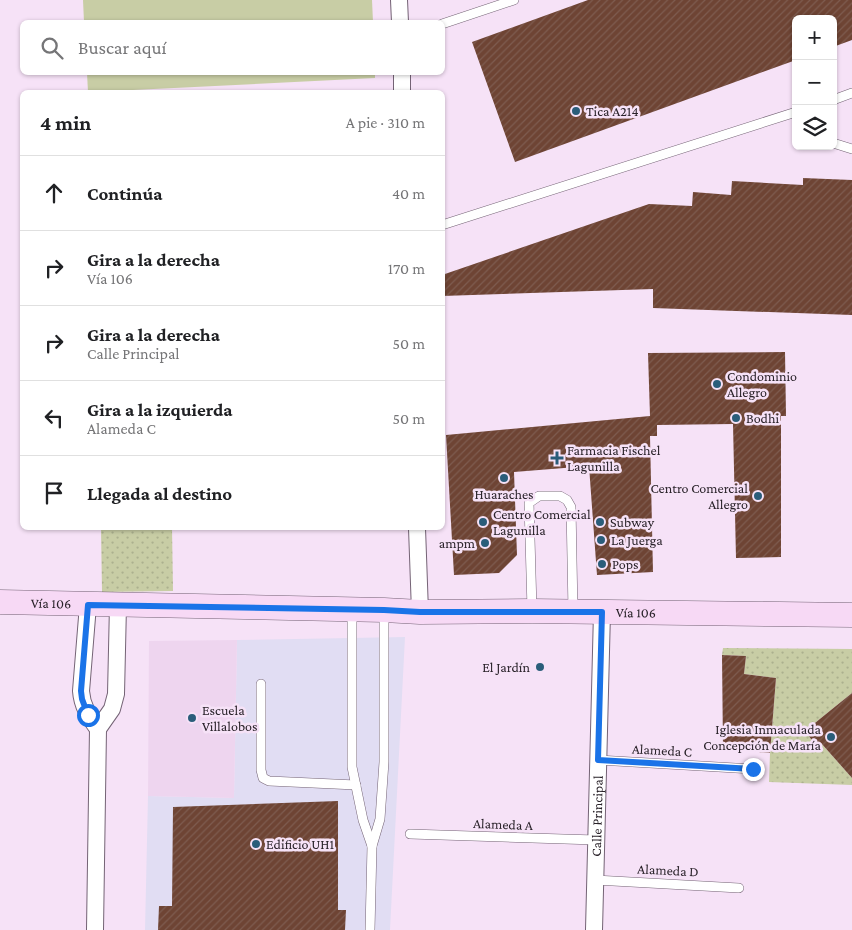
<!DOCTYPE html>
<html lang="es">
<meta charset="utf-8">
<style>
body{margin:0;font-family:"Crimson Pro",serif;background:#f2f2f2;color:#202124}
.controls{position:absolute;right:15px;top:15px;display:grid;overflow:hidden;border-radius:8px;box-shadow:0 1px 4px #0004}
.controls button{width:45px;height:45px;display:grid;place-items:center;padding:0;border:0;border-bottom:1px solid #e0e0e0;background:#fff;color:#202124;font:25px sans-serif}
.stop{position:absolute;width:15px;height:15px;margin:-11px;border:4px solid #1a73e8;border-radius:50%;background:#fff}
.stop.end{background:#1a73e8;border-color:#fff;box-shadow:0 1px 5px #0008}
.list{margin:0;padding:0;list-style:none}
h2{display:flex;justify-content:space-between;align-items:center;height:65px;margin:0;padding:0 20px;font-size:21px}
h2 small{font-size:16px;font-weight:400;color:#757577}
.list li{display:grid;grid-template-columns:32px 1fr auto;gap:15px;align-items:center;box-sizing:border-box;height:75px;padding:0 20px;border-top:1px solid #e0e0e0}
.list b{display:block;font-size:19px;white-space:nowrap}
.list p{margin:0;font-size:16px;white-space:nowrap;color:#757577}
.list em{font-size:16px;font-style:normal;color:#757577}
.icon{flex:none;width:28px;height:28px;fill:none;stroke:currentColor;stroke-width:2;stroke-linecap:round;stroke-linejoin:round}
.map{position:relative;flex:none;width:852px;height:930px;overflow:hidden}
.search{position:absolute;background:#fff;box-shadow:0 1px 4px #0004;left:20px;top:20px;width:425px;height:55px;display:flex;align-items:center;gap:12px;box-sizing:border-box;padding:0 18px;border-radius:8px;color:#757577;font-size:19px}
.panel{position:absolute;background:#fff;box-shadow:0 1px 4px #0004;left:20px;top:90px;width:425px;height:440px;border-radius:8px}
.map>svg:first-child{display:block}
.commercial{fill:#e1ddf3}
.built{fill:#eed5ef}
.park{fill:url(#park-dots)}
.pitch{fill:#c8cda5}
.building{fill:url(#building-hatch)}
.lines{fill:none;stroke-linecap:round;stroke-linejoin:round}
.service-casing{stroke:#746375;stroke-width:10}
.minor-casing{stroke:#746375;stroke-width:18}
.secondary-casing{stroke:#746375;stroke-width:25}
.service{stroke:#fff;stroke-width:9}
.minor{stroke:#fff;stroke-width:16}
.secondary{stroke:#f7d9f5;stroke-width:24}
.route{stroke:#1a73e8;stroke-width:6}
.poi-dot{fill:#2a5d7a;stroke:#f6e2f7;stroke-width:2}
.labels{text-anchor:middle;dominant-baseline:central;stroke-width:5;stroke-linejoin:round;paint-order:stroke}
.poi-label{font-size:14px;fill:#2a232a;stroke:#f6e2f7;text-anchor:start}
.street-label{font-size:14px;fill:#2a232a;stroke:#f6e2f7}
</style>
<div class="map">
<svg width="852" height="930" viewBox="0 0 852 930">
<defs>
<pattern id="park-dots" width="8" height="8" patternUnits="userSpaceOnUse" patternTransform="scale(1.25)"><rect width="8" height="8" fill="#c8cda5"/><path d="M2 2h.1M6 6h.1" fill="none" stroke="#acb08e" stroke-width="1.8" stroke-linecap="round"/></pattern>
<pattern id="building-hatch" width="6" height="6" patternUnits="userSpaceOnUse" patternTransform="scale(1.25)"><rect width="6" height="6" fill="#6e4434"/><path d="M-1 1l2-2M0 6l6-6M5 7l2-2" fill="none" stroke="#7e5c50"/></pattern>
</defs>
<rect width="100%" height="100%" fill="#f6e2f7"/>
<polygon class="commercial" points="405,637 390,930 145,930 148,796 234,798 237,640"/>
<polygon class="built" points="237,640 234,798 148,796 149,641"/>
<g class="park">
<polygon points="101,528 172,528 173,591 102,592"/>
<polygon points="723,648 852,649 852,693 805,731 817,747 821,743 852,778 852,785 769,782 770,753 776,678 744,674 746,656 722,655"/>
</g>
<g class="pitch">
<polygon points="83,0 372,0 373,22 84,22"/>
<polygon points="375,72 375,78 92,92 88,92 87,73"/>
</g>
<g class="building">
<polygon points="588,0 852,0 852,40 833,47 833,19 796,19 796,60 515,162 472,42"/>
<polygon points="803,178 852,180 852,315 653,308 653,289 442,296 442,275 649,204 692,206 693,192 731,195 732,181 803,185"/>
<polygon points="785,352 786,416 781,416 781,557 736,558 733,424 657,425 657,436 650,436 653,572 597,575 589,466 514,472 517,555 499,573 454,575 446,435 650,416 648,353"/>
<polygon points="722,655 746,656 744,674 776,678 770,753 723,749"/>
<polygon points="852,693 852,778 821,743 817,747 805,731"/>
<polygon points="338,801 338,910 346,910 345,930 158,930 159,906 172,906 173,807"/>
</g>
<g class="lines">
<g class="service-casing">
<g id="service">
<polyline points="442,24 514,0"/>
<polyline points="833,100 852,93"/>
<polyline points="833,143 852,149"/>
<polyline points="442,225 796,112"/>
<polyline points="532,609 529,503 539,496 560,496 567,500 571,507 573,611"/>
<polyline points="352,610 352,767 363,820 372,846"/>
<polyline points="261,684 261,770 263,778 269,781 356,785"/>
<polyline points="598,760 753,769"/>
<polyline points="410,834 596,840"/>
<polyline points="595,880 739,888"/>
<polyline points="370,930 372,846 380,819 384,762 384,612"/>
</g>
</g>
<g class="minor-casing">
<g id="minor">
<polyline points="399,0 400,22"/>
<polyline points="402,72 402,92"/>
<polyline points="417,528 420,612"/>
<path d="M88,605L81,691C82,706 89,717 98,729"/>
<polyline points="95,930 98,729 112,709 116,694 118,605"/>
<path id="s1" d="M594,930L602,612"/>
</g>
</g>
<g class="secondary-casing">
<g id="secondary">
<path id="s2" d="M0,602L384,610L420,612L532,611L852,615"/>
</g>
</g>
<use href="#service" class="service"/>
<use href="#minor" class="minor"/>
<use href="#secondary" class="secondary"/>
</g>
<g class="lines">
<polyline class="route" points="88,715 82,699 81,691 88,605 384,610 420,612 602,612 598,760 753,769"/>
</g>
<g class="poi-dot">
<circle cx="576" cy="111" r="5"/>
<circle cx="717" cy="384" r="5"/>
<circle cx="736" cy="418" r="5"/>
<path d="M554.5 450.5h5v5h5v5h-5v5h-5v-5h-5v-5h5z"/>
<circle cx="504" cy="478" r="5"/>
<circle cx="758" cy="496" r="5"/>
<circle cx="483" cy="522" r="5"/>
<circle cx="600" cy="522" r="5"/>
<circle cx="601" cy="540" r="5"/>
<circle cx="485" cy="543" r="5"/>
<circle cx="602" cy="564" r="5"/>
<circle cx="540" cy="667" r="5"/>
<circle cx="192" cy="718" r="5"/>
<circle cx="831" cy="737" r="5"/>
<circle cx="256" cy="844" r="5"/>
</g>
<g class="labels">
<g class="poi-label">
<text x="586" y="111">Tica A214</text>
<text x="727" y="376">Condominio<tspan x="727" dy="16">Allegro</tspan></text>
<text x="746" y="418">Bodhi</text>
<text x="567" y="450">Farmacia Fischel<tspan x="567" dy="16">Lagunilla</tspan></text>
<text x="748" y="488" text-anchor="end">Centro Comercial<tspan x="748" dy="16">Allegro</tspan></text>
<text x="504" y="494" text-anchor="middle">Huaraches</text>
<text x="493" y="514">Centro Comercial<tspan x="493" dy="16">Lagunilla</tspan></text>
<text x="610" y="522">Subway</text>
<text x="611" y="540">La Juerga</text>
<text x="475" y="543" text-anchor="end">ampm</text>
<text x="612" y="564">Pops</text>
<text x="530" y="667" text-anchor="end">El Jardín</text>
<text x="202" y="710">Escuela<tspan x="202" dy="16">Villalobos</tspan></text>
<text x="821" y="729" text-anchor="end">Iglesia Inmaculada<tspan x="821" dy="16">Concepción de María</tspan></text>
<text x="266" y="844">Edificio UH1</text>
</g>
<g class="street-label">
<text stroke="none"><textPath href="#s2" startOffset="51">Vía 106</textPath></text>
<text stroke="none"><textPath href="#s2" startOffset="636">Vía 106</textPath></text>
<text transform="translate(662 750) rotate(3)">Alameda C</text>
<text stroke="none"><textPath href="#s1" startOffset="114">Calle Principal</textPath></text>
<text transform="translate(503 824) rotate(2)">Alameda A</text>
<text transform="translate(668 870) rotate(3)">Alameda D</text>
</g>
</g>
</svg>
<div class="controls">
<button>+</button>
<button>−</button>
<button><svg class="icon" aria-label="layers" viewBox="0 0 24 24"><path d="M12 4l9 5-9 5-9-5zM3 14l9 5 9-5"/></svg></button>
</div>
<div class="stop" style="left:88px;top:715px"></div>
<div class="stop end" style="left:753px;top:769px"></div>
<div class="search"><svg class="icon" aria-label="search" viewBox="0 0 24 24"><circle cx="10" cy="10" r="6"/><path d="M15 15l6 6"/></svg>Buscar aquí</div>
<section class="panel">
<h2>4 min<small>A pie · 310 m</small></h2>
<ul class="list">
<li><svg class="icon" aria-label="ahead" viewBox="0 0 24 24"><path d="M12 20V5M6 11l6-6 6 6"/></svg><div><b>Continúa</b></div><em>40 m</em></li>
<li><svg class="icon" aria-label="right" viewBox="0 0 24 24"><path d="M7 20v-9h11M14 6l5 5-5 5"/></svg><div><b>Gira a la derecha</b><p>Vía 106</p></div><em>170 m</em></li>
<li><svg class="icon" aria-label="right" viewBox="0 0 24 24"><path d="M7 20v-9h11M14 6l5 5-5 5"/></svg><div><b>Gira a la derecha</b><p>Calle Principal</p></div><em>50 m</em></li>
<li><svg class="icon" aria-label="left" viewBox="0 0 24 24"><path d="M17 20v-9H6M10 6l-5 5 5 5"/></svg><div><b>Gira a la izquierda</b><p>Alameda C</p></div><em>50 m</em></li>
<li><svg class="icon" aria-label="arrive" viewBox="0 0 24 24"><path d="M6 21V4h12l-3 4 3 4H6"/></svg><div><b>Llegada al destino</b></div></li>
</ul>
</section>
</div>
